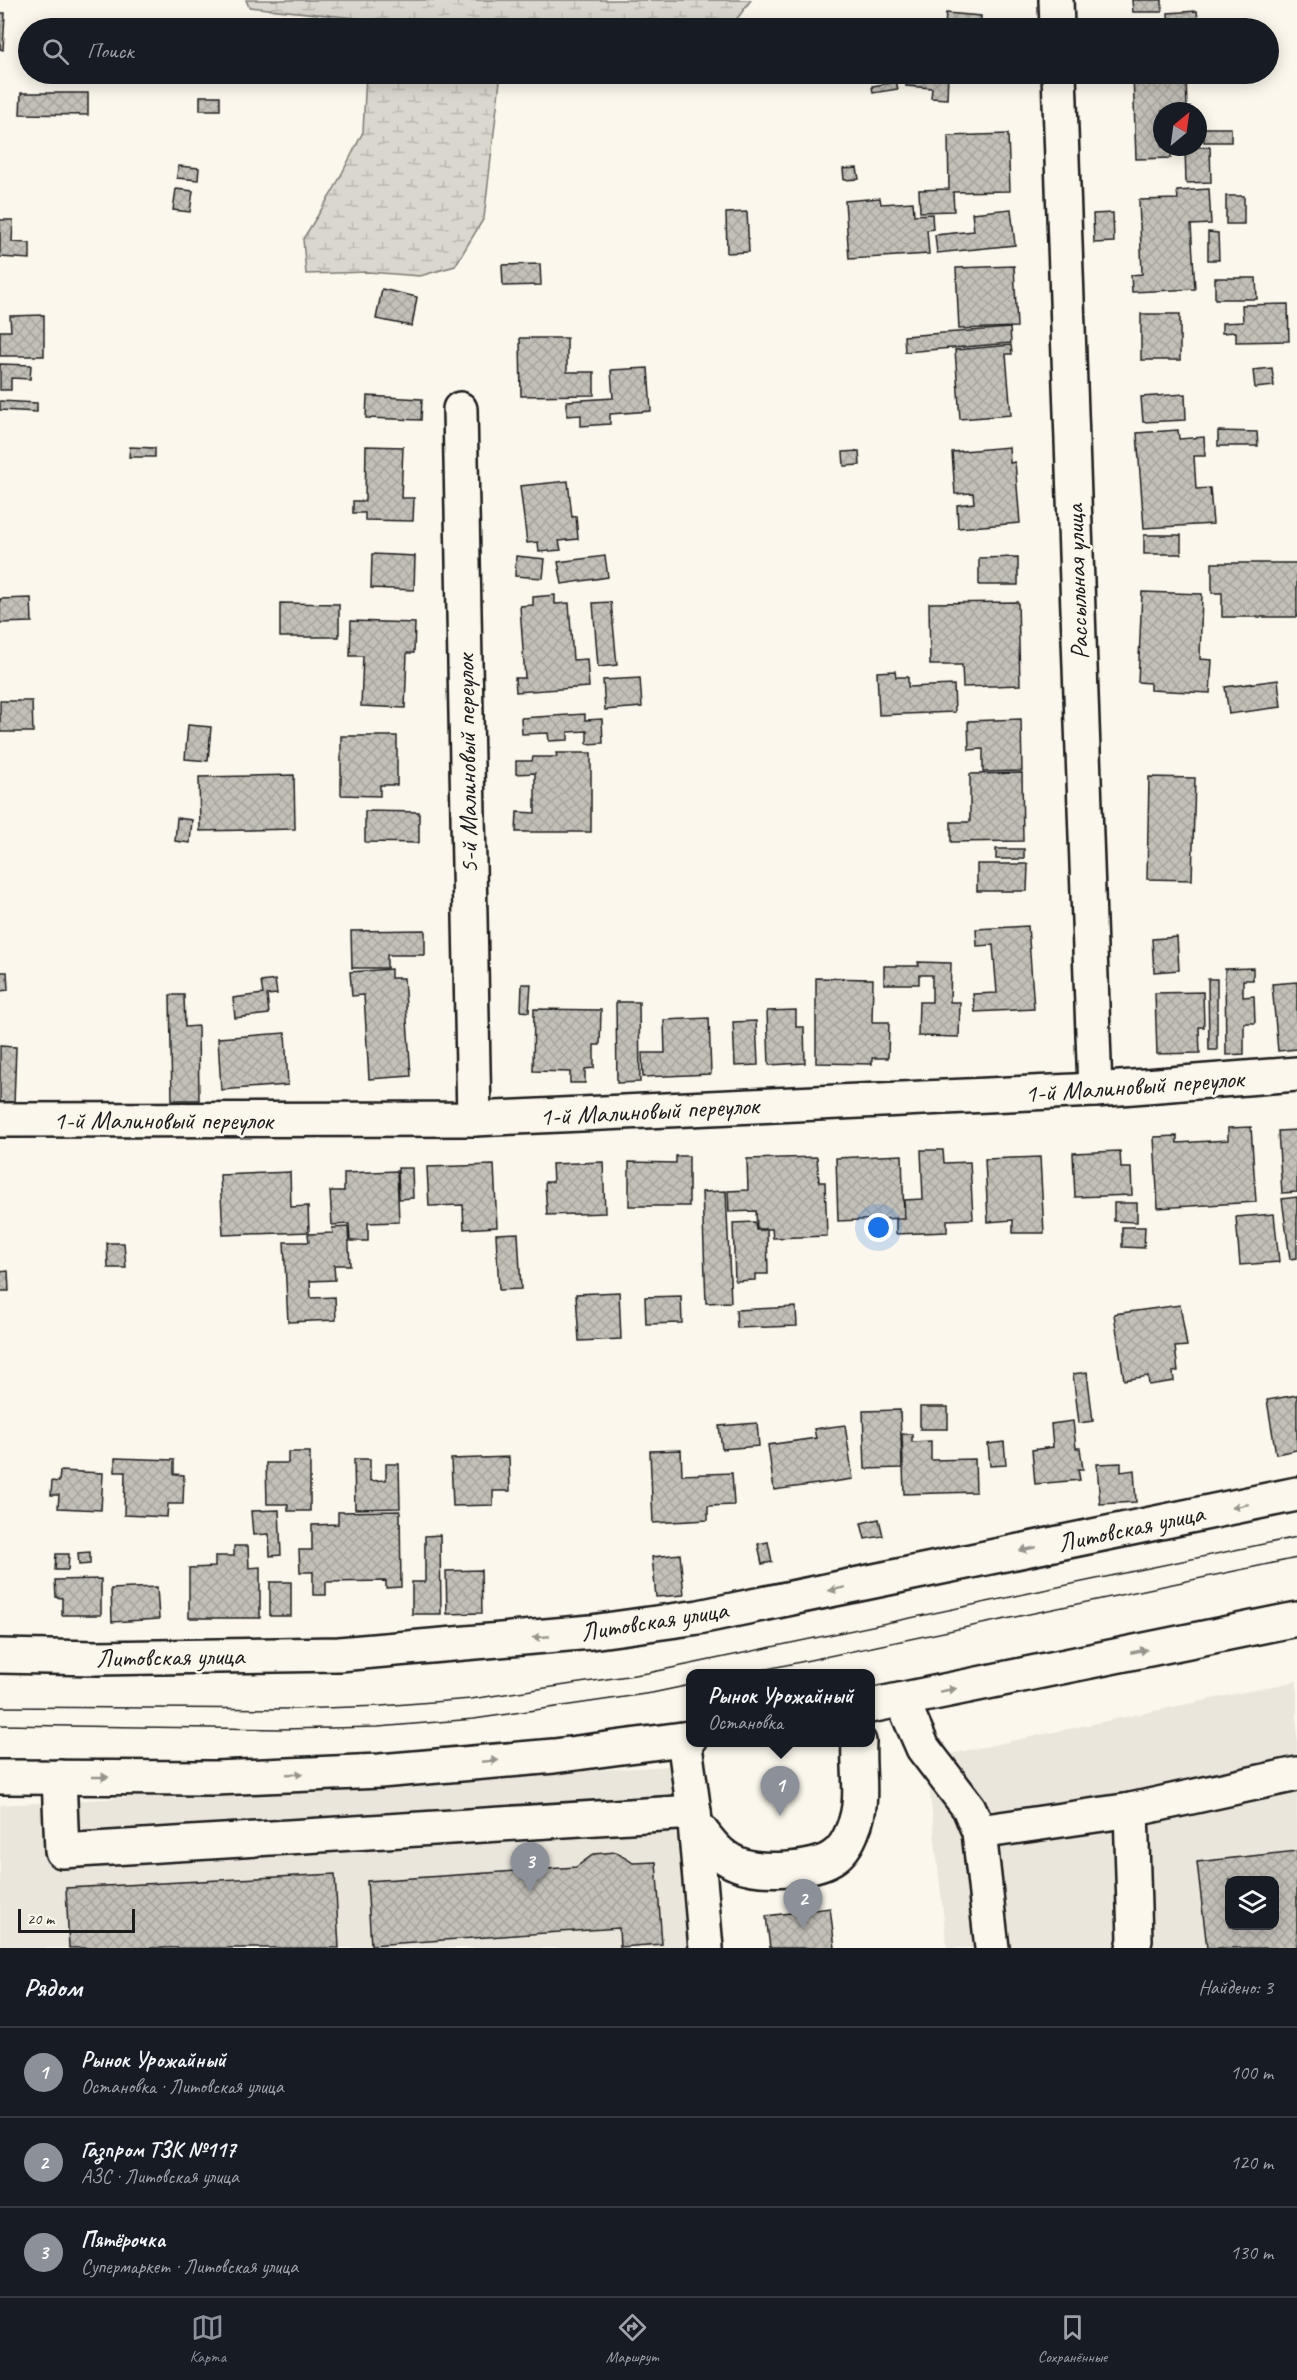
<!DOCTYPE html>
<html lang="ru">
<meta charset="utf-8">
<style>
body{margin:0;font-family:Caveat,sans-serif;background:#20242c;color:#f1f3f6}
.controls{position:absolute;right:18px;bottom:18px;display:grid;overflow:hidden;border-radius:12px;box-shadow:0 3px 15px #0003}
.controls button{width:54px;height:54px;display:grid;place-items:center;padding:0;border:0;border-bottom:2px solid #363941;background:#171b24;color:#f1f3f6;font:30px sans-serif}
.compass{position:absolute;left:1153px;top:102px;width:54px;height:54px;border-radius:50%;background:#171b24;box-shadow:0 3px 15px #0003;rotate:29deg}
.scale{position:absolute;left:18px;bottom:15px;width:117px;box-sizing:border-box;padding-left:6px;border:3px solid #1c1c1c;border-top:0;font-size:16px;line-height:21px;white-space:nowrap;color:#1c1c1c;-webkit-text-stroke:4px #fbf7ec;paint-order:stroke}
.you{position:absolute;left:879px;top:1228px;width:21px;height:21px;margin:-15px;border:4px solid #fff;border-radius:50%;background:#1a73e8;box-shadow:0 0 0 9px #1a73e833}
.badge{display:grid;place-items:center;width:39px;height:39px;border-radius:50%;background:#8c9099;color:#fff;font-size:20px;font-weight:700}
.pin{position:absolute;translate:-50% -50px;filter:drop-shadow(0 2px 3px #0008)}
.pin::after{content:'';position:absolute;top:32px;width:21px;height:18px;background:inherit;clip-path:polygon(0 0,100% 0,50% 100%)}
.popup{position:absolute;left:686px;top:1669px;width:189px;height:78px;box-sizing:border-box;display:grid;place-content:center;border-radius:12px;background:#171b24;filter:drop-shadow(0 2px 4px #0005);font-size:20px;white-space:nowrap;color:#9ea1a6}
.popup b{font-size:22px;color:#f1f3f6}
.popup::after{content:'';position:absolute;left:50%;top:100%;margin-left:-12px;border:12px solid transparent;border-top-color:#171b24}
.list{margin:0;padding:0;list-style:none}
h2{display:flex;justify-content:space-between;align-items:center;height:78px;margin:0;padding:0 24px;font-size:26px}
h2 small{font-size:20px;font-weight:400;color:#9ea1a6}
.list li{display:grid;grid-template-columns:39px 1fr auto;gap:18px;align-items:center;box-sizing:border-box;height:90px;padding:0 24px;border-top:2px solid #363941}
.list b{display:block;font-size:22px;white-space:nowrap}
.list p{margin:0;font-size:20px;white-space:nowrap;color:#9ea1a6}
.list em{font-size:20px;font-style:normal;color:#9ea1a6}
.icon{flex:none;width:33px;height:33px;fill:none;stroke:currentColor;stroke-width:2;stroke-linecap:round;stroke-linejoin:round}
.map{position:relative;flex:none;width:1297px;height:1948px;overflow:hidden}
.search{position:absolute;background:#171b24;box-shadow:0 3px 15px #0003;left:18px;right:18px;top:18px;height:66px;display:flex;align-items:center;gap:15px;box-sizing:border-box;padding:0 21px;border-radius:33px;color:#9ea1a6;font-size:22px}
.sheet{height:348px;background:#171b24}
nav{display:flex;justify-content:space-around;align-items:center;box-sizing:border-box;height:84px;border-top:2px solid #363941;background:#171b24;font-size:16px;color:#9ea1a6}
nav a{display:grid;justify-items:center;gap:3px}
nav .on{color:#8c9099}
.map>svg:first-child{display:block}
.built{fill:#eae6dc;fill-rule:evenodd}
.wetland{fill:url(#wetland-marsh);stroke:#7b7a75;stroke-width:1.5}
.building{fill:url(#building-cross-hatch);stroke:#1c1c1c;stroke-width:1.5;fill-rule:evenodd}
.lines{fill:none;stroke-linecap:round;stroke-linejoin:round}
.minor-casing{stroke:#1c1c1c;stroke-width:38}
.major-casing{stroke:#1c1c1c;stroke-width:38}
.minor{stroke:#fbf7ec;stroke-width:33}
.major{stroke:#fbf7ec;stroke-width:33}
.tram{stroke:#1c1c1c;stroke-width:1.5}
.oneway{fill:#97948e}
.labels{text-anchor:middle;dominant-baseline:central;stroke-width:5;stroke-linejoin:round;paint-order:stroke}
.street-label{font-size:26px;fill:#1c1c1c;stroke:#fbf7ec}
</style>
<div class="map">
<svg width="1297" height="1948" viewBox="0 0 1297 1948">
<defs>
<pattern id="wetland-marsh" width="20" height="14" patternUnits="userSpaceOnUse" patternTransform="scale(1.5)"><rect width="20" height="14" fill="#dad7ce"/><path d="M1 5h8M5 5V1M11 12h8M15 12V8" fill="none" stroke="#bab8b0"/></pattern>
<pattern id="building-cross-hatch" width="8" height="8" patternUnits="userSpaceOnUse" patternTransform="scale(1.5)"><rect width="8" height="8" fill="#c3c0b8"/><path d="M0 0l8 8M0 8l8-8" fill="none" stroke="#a7a49e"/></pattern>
</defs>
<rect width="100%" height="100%" fill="#fbf7ec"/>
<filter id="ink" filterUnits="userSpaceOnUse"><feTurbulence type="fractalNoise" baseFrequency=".0167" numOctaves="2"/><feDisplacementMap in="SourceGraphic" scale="12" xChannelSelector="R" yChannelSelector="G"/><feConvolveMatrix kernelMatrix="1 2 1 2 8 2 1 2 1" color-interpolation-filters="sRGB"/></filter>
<g filter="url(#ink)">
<g class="built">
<path d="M1297,1681V1948H947L926,1759ZM1230,1880H1274V1926H1230Z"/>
<polygon points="670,1766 687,1948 0,1948 0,1805"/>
</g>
<g class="wetland">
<polygon points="246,0 751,0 730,28 357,28 355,18 249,7"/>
<polygon points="366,74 507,74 500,81 484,218 455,266 420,276 368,272 306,274 303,239 333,191 363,132"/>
</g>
<g class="building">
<polygon points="1132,0 1162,0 1162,12 1133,12"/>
<polygon points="1197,11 1199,28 1169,28 1168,13"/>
<polygon points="0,13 5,13 3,50 0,49"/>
<polygon points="946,13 981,16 980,28 945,28"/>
<polygon points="907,74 948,74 947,99 931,98 932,88 906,86"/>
<polygon points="1133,74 1188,74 1186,74 1187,111 1162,111 1162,147 1171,147 1171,158 1136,159"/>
<polygon points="896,82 898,89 873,93 872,86"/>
<polygon points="21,93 88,93 88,115 20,114"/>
<rect x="200" y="96" width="20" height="14"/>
<rect x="1204" y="128" width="27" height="14"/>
<polygon points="1008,134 1010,191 953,192 954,211 920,212 919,190 949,189 948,136"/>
<polygon points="1185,147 1210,147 1211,182 1186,183"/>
<polygon points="178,166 199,168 198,180 177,178"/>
<polygon points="857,168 859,179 844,180 843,169"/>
<polygon points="176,189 193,191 190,212 173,210"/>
<polygon points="1209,189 1211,224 1191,225 1195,289 1132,292 1131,275 1142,274 1139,200 1178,199 1177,191"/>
<rect x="1226" y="196" width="18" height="28"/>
<polygon points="880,198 881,204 913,202 914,215 932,214 933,229 927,230 929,254 849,259 845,201"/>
<polygon points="1011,209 1015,245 937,253 935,235 974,231 972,213"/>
<polygon points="747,212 749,252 727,253 726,213"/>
<polygon points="1113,213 1114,242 1094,243 1093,214"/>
<polygon points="0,220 13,220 12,242 30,243 30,259 0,257"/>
<polygon points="1208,232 1218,233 1219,260 1208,260"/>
<polygon points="540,264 541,285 503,286 502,265"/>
<polygon points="1014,266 1017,327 959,329 956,268"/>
<polygon points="1215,278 1256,278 1257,299 1215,299"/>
<polygon points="382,289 417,297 412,326 376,319"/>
<polygon points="1288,304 1289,341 1236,342 1236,332 1222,333 1222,323 1243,322 1242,305"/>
<rect x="1141" y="314" width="39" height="46"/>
<polygon points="44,315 44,356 0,356 0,331 11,331 10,316"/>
<polygon points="1010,328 1011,343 905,352 904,336"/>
<polygon points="520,338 567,338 567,372 594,372 594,395 521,396"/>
<polygon points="1011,345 1012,354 1006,354 1011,415 960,419 955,350"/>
<polygon points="0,364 31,365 30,379 11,378 11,390 0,390"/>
<polygon points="648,368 651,411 610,414 610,424 581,426 581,415 567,416 567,401 613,398 611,370"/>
<polygon points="1272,368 1274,386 1255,388 1253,370"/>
<polygon points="1185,394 1186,420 1143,422 1141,397"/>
<polygon points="367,396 422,399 421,420 366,418"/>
<polygon points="0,401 37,403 37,412 0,410"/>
<polygon points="1178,430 1179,439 1204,437 1205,456 1194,456 1196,489 1210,488 1213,524 1144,528 1137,433"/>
<polygon points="1218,431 1257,432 1258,446 1218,446"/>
<polygon points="366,446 403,447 401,498 414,498 413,521 365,520 365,513 353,513 353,501 365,501"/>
<polygon points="130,447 155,448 155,457 129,457"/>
<polygon points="1009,447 1010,463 1015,462 1020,523 958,528 957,505 974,503 973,493 955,494 952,452"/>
<polygon points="859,451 860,465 844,466 843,452"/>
<polygon points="568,481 572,517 576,516 578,539 559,541 561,550 539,552 538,542 527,543 520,486"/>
<rect x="1144" y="535" width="37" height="19"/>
<polygon points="372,554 415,556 414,590 371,588"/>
<polygon points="516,556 545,559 543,578 515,576"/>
<polygon points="605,556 608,577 562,584 558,562"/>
<polygon points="1018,557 1018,585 979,585 979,558"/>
<polygon points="1212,563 1297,563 1297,617 1222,617 1222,593 1212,593"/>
<polygon points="1142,592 1202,594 1200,659 1212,660 1210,693 1150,690 1150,683 1138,682"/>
<polygon points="555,595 555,604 569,603 573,660 587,659 589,687 516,692 515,678 525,678 520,606 533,605 533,597"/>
<polygon points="31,598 32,622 0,623 0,599"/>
<polygon points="611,602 617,665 598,667 593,603"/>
<polygon points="1018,602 1020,685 963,687 962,665 930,665 929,603"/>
<polygon points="280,603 339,604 339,637 280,637"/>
<polygon points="351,621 415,623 414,653 407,653 405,708 361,706 363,656 350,656"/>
<polygon points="895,671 896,677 908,677 908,687 954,685 955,712 879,715 877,672"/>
<polygon points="640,678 642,707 605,710 603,680"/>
<polygon points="1278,680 1281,707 1229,714 1225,687"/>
<polygon points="0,701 32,701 33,732 0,732"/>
<polygon points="585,714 585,720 602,719 603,743 587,744 587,731 568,732 568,740 549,741 548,733 522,734 521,718"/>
<polygon points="1021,719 1022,771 983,772 983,749 969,750 968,721"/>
<polygon points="188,725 211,727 208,761 185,759"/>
<polygon points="341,736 397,736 397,785 380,785 380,796 341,795"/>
<polygon points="556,753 591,753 591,832 516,832 517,812 535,813 535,773 516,774 516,761 532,761 533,757 557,757"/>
<polygon points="1022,773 1023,841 951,842 951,822 970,822 970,774"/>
<polygon points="294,775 295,829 200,831 199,777"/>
<polygon points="1149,777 1195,778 1192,880 1147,879"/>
<polygon points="365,811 419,812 419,843 365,842"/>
<polygon points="177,818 192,820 190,843 175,841"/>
<rect x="996" y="849" width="28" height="10"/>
<polygon points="977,864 1028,864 1027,891 977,891"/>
<polygon points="1028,926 1034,1009 975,1012 973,994 997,993 993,945 977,946 976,929"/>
<polygon points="425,930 425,955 387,955 387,968 352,968 351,931"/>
<polygon points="1177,937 1179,970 1154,972 1152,939"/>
<polygon points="918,962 951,963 950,1002 960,1002 959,1037 918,1036 919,1002 932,1002 932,975 919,975 919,984 884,984 884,966 919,966"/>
<polygon points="1253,968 1253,980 1243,980 1243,997 1254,996 1255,1023 1244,1023 1244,1054 1226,1055 1225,969"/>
<polygon points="391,969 391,978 404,978 411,1076 369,1079 364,995 352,996 350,972"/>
<polygon points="0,972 7,972 8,990 0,991"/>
<polygon points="816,978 873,979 872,1022 889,1022 888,1058 872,1058 872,1064 816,1063"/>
<polygon points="1208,979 1217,979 1217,1050 1209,1050"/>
<polygon points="275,980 277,994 267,995 269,1014 235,1018 233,998 263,994 261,982"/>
<polygon points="1297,982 1297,1049 1278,1051 1272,984"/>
<polygon points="522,984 531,984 529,1012 521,1011"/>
<polygon points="1203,992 1204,1027 1199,1027 1200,1053 1157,1054 1155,993"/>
<polygon points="170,995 184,995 185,1027 198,1026 199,1100 172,1100"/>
<polygon points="616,1002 639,1002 640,1082 617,1083"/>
<polygon points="534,1009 601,1010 600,1045 594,1045 594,1068 585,1069 585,1083 570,1083 570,1072 533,1071"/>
<polygon points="796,1010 796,1027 804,1027 805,1063 769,1065 767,1011"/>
<polygon points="709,1018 711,1074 643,1077 642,1053 665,1053 664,1020"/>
<polygon points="756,1021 758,1065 735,1066 733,1022"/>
<polygon points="285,1033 288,1085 221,1090 218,1038"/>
<polygon points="0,1046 16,1047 14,1104 0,1104"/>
<polygon points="1251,1127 1256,1202 1158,1208 1154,1137 1177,1136 1177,1143 1228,1140 1228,1128"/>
<polygon points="1297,1130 1297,1192 1282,1193 1278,1131"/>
<polygon points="921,1150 943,1150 944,1163 970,1162 973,1219 947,1220 947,1232 896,1234 896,1219 905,1219 904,1200 923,1199"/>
<polygon points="1120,1151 1121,1168 1131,1168 1132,1195 1075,1197 1073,1153"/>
<polygon points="902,1155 904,1218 838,1221 836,1158"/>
<polygon points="676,1156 689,1156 689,1206 629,1206 629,1162 676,1163"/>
<polygon points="817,1157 819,1182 825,1182 827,1236 773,1238 772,1229 757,1229 756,1211 729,1212 728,1191 748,1190 747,1159"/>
<polygon points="1040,1157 1044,1233 1013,1233 1013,1220 988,1222 985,1159"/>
<polygon points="603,1162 605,1213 547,1215 545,1182 553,1182 552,1164"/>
<polygon points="494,1165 497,1227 464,1229 463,1205 429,1206 427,1167"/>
<polygon points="398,1168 412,1168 413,1198 399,1199"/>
<polygon points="397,1171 399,1222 368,1223 368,1241 350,1241 349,1224 332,1225 330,1191 344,1191 344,1173"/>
<polygon points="290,1172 291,1207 308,1206 309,1232 223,1235 220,1175"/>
<polygon points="726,1191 731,1302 706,1303 702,1192"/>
<polygon points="1297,1197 1297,1258 1290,1259 1282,1199"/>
<polygon points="1114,1203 1137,1203 1137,1222 1114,1221"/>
<polygon points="1274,1214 1279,1262 1240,1265 1236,1217"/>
<polygon points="755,1222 756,1230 767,1230 768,1274 755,1274 755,1280 735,1281 733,1223"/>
<polygon points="348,1227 350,1265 334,1265 335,1280 310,1281 311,1298 335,1297 336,1320 288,1322 284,1242 309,1242 308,1234 333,1233 332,1228"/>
<polygon points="1122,1227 1145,1227 1144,1248 1122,1247"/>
<polygon points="518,1233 521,1289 499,1290 496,1234"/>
<polygon points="107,1243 124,1243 126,1268 108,1268"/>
<polygon points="8,1271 9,1291 0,1291 0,1272"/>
<polygon points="619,1292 621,1339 579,1341 576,1294"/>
<polygon points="681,1296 682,1323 646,1324 645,1297"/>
<polygon points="1180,1305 1187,1346 1175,1347 1178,1371 1173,1372 1174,1381 1149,1385 1148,1376 1124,1380 1114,1314"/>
<polygon points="796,1307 797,1326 737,1328 736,1310"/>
<polygon points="1087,1372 1093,1421 1079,1423 1073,1374"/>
<polygon points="1297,1395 1297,1450 1276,1454 1267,1400"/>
<rect x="920" y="1407" width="28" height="22"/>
<polygon points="900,1410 902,1468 865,1469 863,1411"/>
<polygon points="1073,1421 1076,1448 1080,1448 1083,1469 1078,1469 1080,1480 1035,1484 1032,1450 1053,1447 1051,1424"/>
<polygon points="757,1423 759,1446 722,1449 719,1426"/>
<polygon points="845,1425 853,1479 774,1490 768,1445 816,1438 814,1429"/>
<polygon points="902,1434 912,1434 912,1442 931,1441 931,1460 975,1459 976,1492 904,1494"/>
<polygon points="1004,1442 1006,1465 990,1466 988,1444"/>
<polygon points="681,1450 682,1475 732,1473 734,1505 708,1506 708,1520 653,1523 650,1451"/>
<polygon points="288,1452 310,1452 310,1511 288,1511 288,1504 267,1504 266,1463 288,1463"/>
<polygon points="509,1457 510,1491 493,1491 493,1505 453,1506 451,1459"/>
<polygon points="115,1458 174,1460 174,1474 184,1475 183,1504 168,1504 167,1517 124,1515 125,1472 115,1472"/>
<polygon points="354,1459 370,1459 370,1481 386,1480 386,1464 399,1464 400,1508 355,1509"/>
<polygon points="1121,1463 1121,1472 1134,1470 1136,1502 1100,1504 1097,1464"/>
<polygon points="60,1471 103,1473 101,1510 58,1508 59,1495 51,1495 52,1481 59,1482"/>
<polygon points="279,1510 281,1555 270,1556 269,1534 253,1535 251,1511"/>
<polygon points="400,1511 401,1587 386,1588 386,1581 326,1582 326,1595 313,1595 313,1572 300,1572 299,1550 312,1550 312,1525 338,1524 338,1512"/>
<polygon points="879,1519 883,1536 865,1539 861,1523"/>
<polygon points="440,1535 441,1614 412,1614 412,1582 425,1582 425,1536"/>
<polygon points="768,1542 772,1562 762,1564 758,1544"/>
<polygon points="234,1546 248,1546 249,1568 260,1567 260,1618 189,1618 189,1568 215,1567 215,1556 234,1556"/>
<polygon points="90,1552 90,1564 79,1565 78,1553"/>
<polygon points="56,1554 69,1554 68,1570 55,1570"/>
<polygon points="680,1554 684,1595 656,1597 652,1557"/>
<polygon points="481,1570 482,1613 447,1614 446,1571"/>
<polygon points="101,1579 101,1615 62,1615 62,1598 56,1597 55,1580"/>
<rect x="270" y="1582" width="21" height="34"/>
<polygon points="157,1587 159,1619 112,1622 111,1589"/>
<path d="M1297,1851V1948H1207L1197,1862ZM1230,1880H1274V1926H1230Z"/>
<polygon points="616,1852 633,1863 656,1862 662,1944 620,1947 619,1928 371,1945 367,1881 576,1867 594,1854"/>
<polygon points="335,1874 339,1948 69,1948 66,1888"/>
<polygon points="830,1908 835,1948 770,1948 766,1916"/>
</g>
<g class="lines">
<g class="minor-casing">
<g id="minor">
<polyline points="1056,0 1057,28"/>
<polyline points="1059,74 1095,1090"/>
<polyline points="460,409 474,1119"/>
<polyline points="0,1120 474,1119 1095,1090 1297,1074"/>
<polyline points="902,1700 923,1748 969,1808 979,1832 992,1948"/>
<polyline points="684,1739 694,1812 706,1948"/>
<polyline points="59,1777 62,1851 694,1812"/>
<path d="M695,1823C707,1839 719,1857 738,1864C760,1873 811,1871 832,1858C842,1852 849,1840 853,1829C865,1801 857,1772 859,1742"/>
<polyline points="979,1832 1131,1810"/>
<polyline points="1133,1948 1135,1940 1131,1810 1297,1774"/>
</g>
</g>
<g class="major-casing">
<g id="major">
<polyline points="0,1656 97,1658 339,1654 591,1632 699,1617 1297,1494"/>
<polyline points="870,1706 1297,1619"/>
<polyline points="0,1777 215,1778 380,1771 554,1756 690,1738"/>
</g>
</g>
<use href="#minor" class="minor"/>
<use href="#major" class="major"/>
<g class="tram">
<polyline points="743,1674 1297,1558"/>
<polyline points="0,1707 295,1709 381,1706 471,1699 648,1673 1297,1537"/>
<polyline points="0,1725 281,1729 378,1727 474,1719 652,1693 690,1685"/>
</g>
</g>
<defs><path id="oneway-solid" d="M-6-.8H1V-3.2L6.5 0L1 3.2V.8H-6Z" transform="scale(1.5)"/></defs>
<g class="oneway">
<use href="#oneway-solid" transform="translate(1240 1506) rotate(168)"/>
<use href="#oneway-solid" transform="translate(1028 1549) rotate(168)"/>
<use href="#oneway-solid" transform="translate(837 1589) rotate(168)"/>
<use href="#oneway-solid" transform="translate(541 1637) rotate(175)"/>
<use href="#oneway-solid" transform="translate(1139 1651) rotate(-11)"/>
<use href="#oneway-solid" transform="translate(948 1690) rotate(-11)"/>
<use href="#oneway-solid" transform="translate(490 1761) rotate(-5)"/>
<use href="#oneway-solid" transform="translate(295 1774) rotate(-2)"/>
<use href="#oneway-solid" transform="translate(100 1777)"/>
</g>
</g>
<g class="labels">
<g class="street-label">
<text transform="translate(1077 582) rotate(-92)">Рассыльная улица</text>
<text transform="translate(467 764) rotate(-91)">5-й Малиновый переулок</text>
<text transform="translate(1134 1086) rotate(-4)">1-й Малиновый переулок</text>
<text transform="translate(649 1111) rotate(-3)">1-й Малиновый переулок</text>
<text x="163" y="1120">1-й Малиновый переулок</text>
<text transform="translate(1131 1528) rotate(-12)">Литовская улица</text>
<text transform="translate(654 1621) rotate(-9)">Литовская улица</text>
<text transform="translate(170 1657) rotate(-1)">Литовская улица</text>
</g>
</g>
</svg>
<div class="controls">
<button><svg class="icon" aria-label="layers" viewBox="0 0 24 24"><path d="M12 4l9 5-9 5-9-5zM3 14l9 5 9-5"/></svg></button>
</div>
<svg class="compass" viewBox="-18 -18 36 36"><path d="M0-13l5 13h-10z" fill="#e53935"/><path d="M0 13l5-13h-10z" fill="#9ea1a6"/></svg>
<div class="scale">20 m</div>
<div class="you"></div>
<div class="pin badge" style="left:780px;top:1816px">1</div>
<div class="popup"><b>Рынок Урожайный</b>Остановка</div>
<div class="pin badge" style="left:803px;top:1929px">2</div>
<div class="pin badge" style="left:530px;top:1892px">3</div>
<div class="search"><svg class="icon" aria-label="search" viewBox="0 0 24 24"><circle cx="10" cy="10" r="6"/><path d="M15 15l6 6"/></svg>Поиск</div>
</div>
<section class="sheet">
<h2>Рядом<small>Найдено: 3</small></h2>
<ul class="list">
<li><span class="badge">1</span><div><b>Рынок Урожайный</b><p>Остановка · Литовская улица</p></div><em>100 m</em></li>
<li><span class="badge">2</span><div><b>Газпром ТЗК №117</b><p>АЗС · Литовская улица</p></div><em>120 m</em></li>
<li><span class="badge">3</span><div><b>Пятёрочка</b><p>Супермаркет · Литовская улица</p></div><em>130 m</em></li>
</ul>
</section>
<nav>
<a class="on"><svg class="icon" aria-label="map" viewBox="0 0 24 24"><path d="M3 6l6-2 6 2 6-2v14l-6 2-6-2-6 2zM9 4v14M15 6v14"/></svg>Карта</a>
<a><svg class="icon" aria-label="directions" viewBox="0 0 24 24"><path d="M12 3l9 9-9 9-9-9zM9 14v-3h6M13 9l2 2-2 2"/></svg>Маршрут</a>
<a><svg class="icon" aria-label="saved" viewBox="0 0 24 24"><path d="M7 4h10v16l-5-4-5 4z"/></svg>Сохранённые</a>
</nav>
